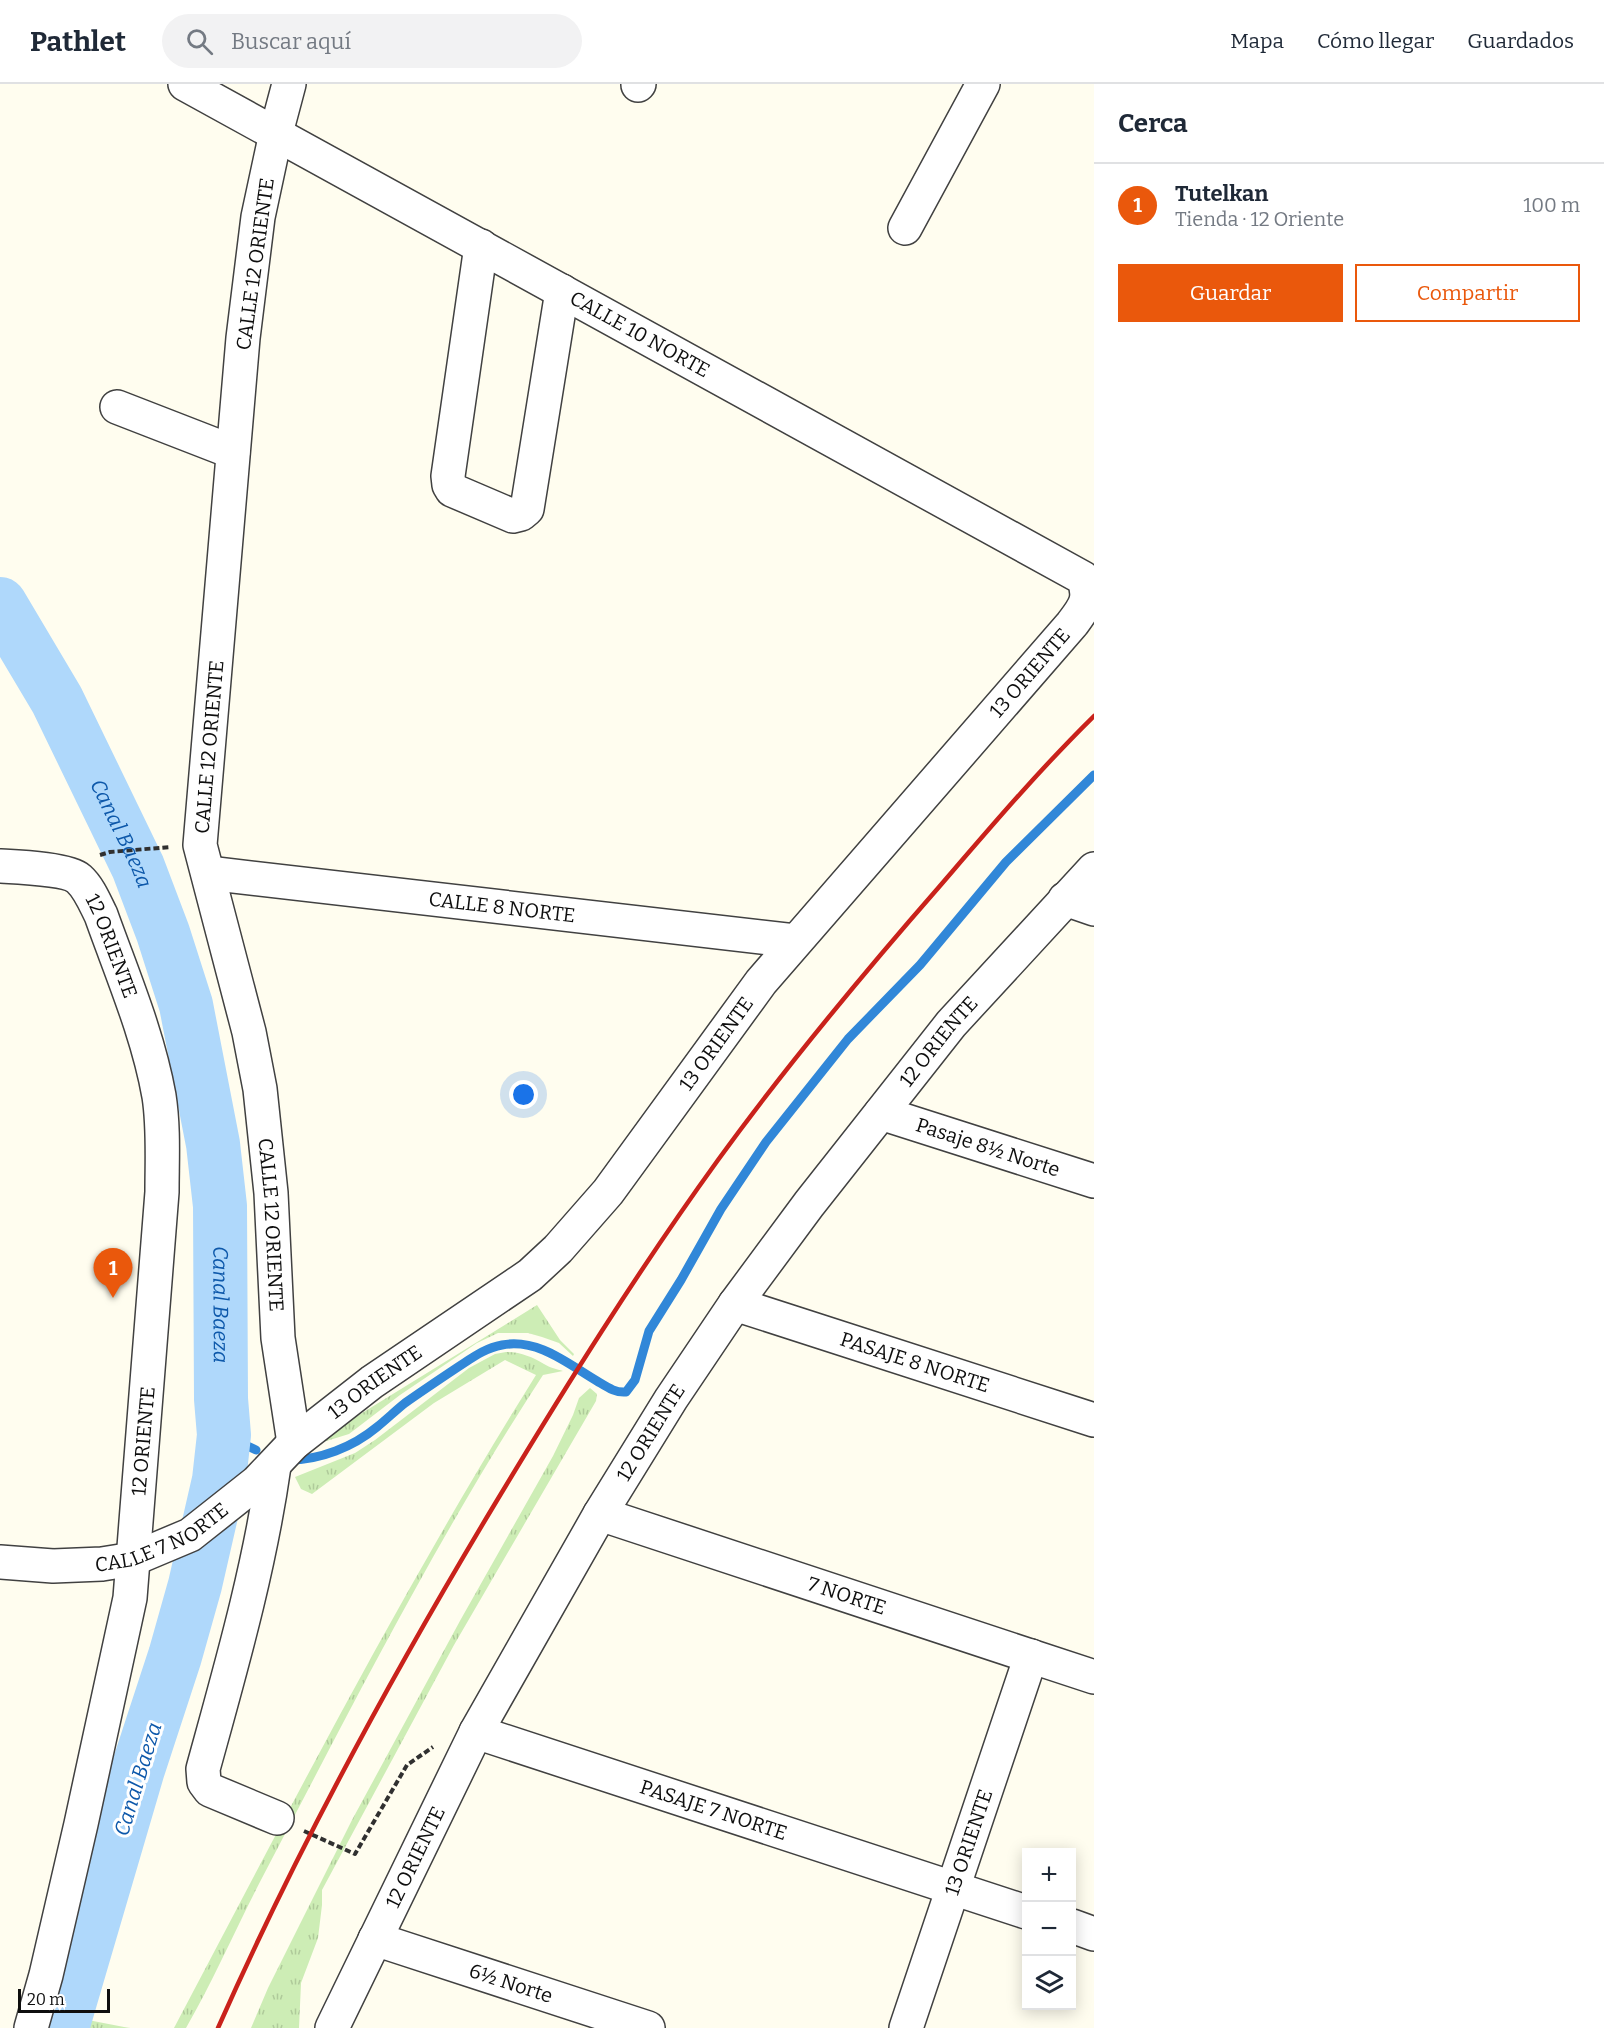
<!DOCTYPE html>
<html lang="es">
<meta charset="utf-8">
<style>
body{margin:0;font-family:Bitter,serif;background:#f2f2f3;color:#1f2937}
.controls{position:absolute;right:18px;bottom:18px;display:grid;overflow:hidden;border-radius:0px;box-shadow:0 3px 15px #0003}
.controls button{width:54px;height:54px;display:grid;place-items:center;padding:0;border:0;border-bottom:2px solid #e0e1e3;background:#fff;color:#1f2937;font:30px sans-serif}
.scale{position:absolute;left:18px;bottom:15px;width:92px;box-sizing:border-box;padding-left:6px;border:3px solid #0e0e0e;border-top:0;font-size:16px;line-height:21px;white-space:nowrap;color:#0e0e0e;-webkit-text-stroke:4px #fff;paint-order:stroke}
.you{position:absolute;left:524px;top:1011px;width:21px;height:21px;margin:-15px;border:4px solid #fff;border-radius:50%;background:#1a73e8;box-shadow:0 0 0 9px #1a73e833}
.badge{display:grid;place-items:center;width:39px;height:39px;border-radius:50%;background:#ea580c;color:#fff;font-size:20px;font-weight:700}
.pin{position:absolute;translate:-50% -50px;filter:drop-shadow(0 2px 3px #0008)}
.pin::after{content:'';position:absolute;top:32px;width:21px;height:18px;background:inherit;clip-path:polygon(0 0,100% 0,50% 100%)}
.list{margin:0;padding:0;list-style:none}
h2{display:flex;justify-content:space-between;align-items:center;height:78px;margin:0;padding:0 24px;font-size:26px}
h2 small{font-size:20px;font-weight:400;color:#747a83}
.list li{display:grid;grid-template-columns:39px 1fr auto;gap:18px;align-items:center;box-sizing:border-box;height:84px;padding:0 24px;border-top:2px solid #e0e1e3}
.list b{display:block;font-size:22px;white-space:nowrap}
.list p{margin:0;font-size:20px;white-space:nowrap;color:#747a83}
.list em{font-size:20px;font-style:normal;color:#747a83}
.actions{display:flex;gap:12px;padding:18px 24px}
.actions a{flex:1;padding:14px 0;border:2px solid #ea580c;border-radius:0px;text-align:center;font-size:21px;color:#ea580c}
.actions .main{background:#ea580c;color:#fff}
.icon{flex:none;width:33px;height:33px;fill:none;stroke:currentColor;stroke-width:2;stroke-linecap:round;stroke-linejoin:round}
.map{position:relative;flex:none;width:1094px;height:1944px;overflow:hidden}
header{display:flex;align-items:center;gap:36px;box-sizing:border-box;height:84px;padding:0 30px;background:#fff;border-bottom:2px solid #e0e1e3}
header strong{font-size:28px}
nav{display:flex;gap:33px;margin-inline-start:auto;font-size:21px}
.search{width:420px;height:54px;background:#f2f2f3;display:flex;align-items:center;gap:15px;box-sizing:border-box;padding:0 21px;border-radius:33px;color:#747a83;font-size:22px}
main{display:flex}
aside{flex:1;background:#fff}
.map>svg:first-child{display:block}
.grass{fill:url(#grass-tufts)}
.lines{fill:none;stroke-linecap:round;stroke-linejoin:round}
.stream{stroke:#3187d8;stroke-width:9}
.river{stroke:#afd8fb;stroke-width:54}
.minor-casing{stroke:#414141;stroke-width:36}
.path{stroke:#303030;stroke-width:4;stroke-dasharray:6 3;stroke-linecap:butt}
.minor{stroke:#fff;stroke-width:33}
.rail{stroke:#c9221b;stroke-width:4.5}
.labels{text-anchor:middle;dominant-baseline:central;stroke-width:6;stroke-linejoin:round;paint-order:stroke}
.street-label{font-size:20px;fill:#0e0e0e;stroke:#fff}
.water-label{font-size:21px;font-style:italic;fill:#0d58aa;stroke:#fff}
</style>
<header>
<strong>Pathlet</strong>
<div class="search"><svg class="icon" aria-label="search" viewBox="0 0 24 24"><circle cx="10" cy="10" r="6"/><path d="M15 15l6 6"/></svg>Buscar aquí</div>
<nav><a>Mapa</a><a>Cómo llegar</a><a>Guardados</a></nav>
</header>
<main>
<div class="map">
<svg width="1094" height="1944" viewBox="0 0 1094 1944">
<defs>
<pattern id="grass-tufts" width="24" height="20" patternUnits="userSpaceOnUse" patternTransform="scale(1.5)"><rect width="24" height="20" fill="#cdedb5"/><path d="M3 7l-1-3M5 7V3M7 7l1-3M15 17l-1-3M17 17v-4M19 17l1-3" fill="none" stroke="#afca9a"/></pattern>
</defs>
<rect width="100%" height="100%" fill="#fffdef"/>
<g class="grass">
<polygon points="537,1221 560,1256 574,1270 573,1272 559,1259 542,1253 528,1249 498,1249 477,1259 400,1311 349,1350 307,1363"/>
<path d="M506,1268C521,1268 532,1273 544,1280C550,1284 557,1285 563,1287L543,1291C438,1452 351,1624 262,1794C236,1844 214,1895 186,1944H174C290,1724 404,1502 536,1291L505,1276L434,1319L312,1410L301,1405L295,1393L355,1369L375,1356L469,1284L495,1270Z"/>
<polygon points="590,1304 597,1310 596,1317 454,1561 322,1806 322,1821 318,1854 301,1899 299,1944 251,1944 268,1904 352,1736 461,1535 553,1372 573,1331 579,1314"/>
<polygon points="88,1936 124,1943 130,1944 85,1944"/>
</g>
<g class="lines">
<g class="stream">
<polyline points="224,1351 256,1366"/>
<path d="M289,1376C320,1376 353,1363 377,1343C387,1335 395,1327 405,1319C422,1307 440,1295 458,1283C472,1274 485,1264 502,1261C538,1254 568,1280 597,1297C607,1303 615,1309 626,1308L635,1296L649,1247L681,1196L721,1125L766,1058L848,955L920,881L1006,778L1094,691"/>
</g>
<path class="river" id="s1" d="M0,520L57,616L138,783L163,849L186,921L213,1060L220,1122L221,1315L224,1351L219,1396L195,1501L175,1572L138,1685L62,1944"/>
<g class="minor-casing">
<g id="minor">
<path id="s2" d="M289,0L276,49L258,133L243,254L200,761L249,948L260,1005L271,1109L278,1254L294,1359"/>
<polyline points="638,1 639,0"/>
<polyline points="905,144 983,0"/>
<polyline points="481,162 448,392 449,401 452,406 513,432 521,430 527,425 562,207"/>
<polyline points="117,323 233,368"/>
<path id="s3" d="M0,782C16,783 68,785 79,795C89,804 95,819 101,831C122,890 148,950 159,1012C164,1044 162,1076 162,1108L130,1514L81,1740L46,1891L31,1944"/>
<path id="s4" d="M208,789L795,857"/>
<polyline points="1065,815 1094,825"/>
<polyline points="881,1029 1094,1097"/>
<path id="s5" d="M735,1220L1094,1336"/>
<path d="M274,1382C259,1487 231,1583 203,1685L204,1698L210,1706L277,1734"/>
<path id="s6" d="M600,1430L1094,1593"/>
<path id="s7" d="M0,1478L53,1482L102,1480L133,1475L190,1451L257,1398L294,1359L372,1298L530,1191L558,1165L608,1108L761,898L1072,540C1084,524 1092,515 1083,494L185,0"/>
<path id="s8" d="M476,1648L1026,1828"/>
<polyline points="1072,1842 1094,1850"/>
<polyline points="375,1855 648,1944"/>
<path id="s9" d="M332,1944L476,1648L600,1430L671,1315L735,1220L809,1120L951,940L1094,785"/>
<path id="s10" d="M906,1944L1031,1572"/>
</g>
</g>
<g class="path">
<polyline points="100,771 110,768 170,763"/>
<polyline points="304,1747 355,1770 407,1681 433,1663"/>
</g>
<use href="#minor" class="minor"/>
<path class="rail" d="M218,1944C297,1765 392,1591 493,1423C564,1305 637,1188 718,1076C787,981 862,891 939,803C989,745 1039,686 1094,632"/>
</g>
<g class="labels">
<g class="street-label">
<text transform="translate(255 180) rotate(-82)">CALLE 12 ORIENTE</text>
<text transform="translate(640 250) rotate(29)">CALLE 10 NORTE</text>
<text stroke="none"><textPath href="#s7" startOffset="1408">13 ORIENTE</textPath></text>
<text transform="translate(209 663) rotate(-85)">CALLE 12 ORIENTE</text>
<text stroke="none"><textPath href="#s4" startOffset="296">CALLE 8 NORTE</textPath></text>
<text stroke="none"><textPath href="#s3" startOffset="156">12 ORIENTE</textPath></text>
<text stroke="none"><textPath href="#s9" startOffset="1162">12 ORIENTE</textPath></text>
<text stroke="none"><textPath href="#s7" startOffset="922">13 ORIENTE</textPath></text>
<text transform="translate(988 1063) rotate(18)">Pasaje 8½ Norte</text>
<text stroke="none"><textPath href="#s2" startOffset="1155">CALLE 12 ORIENTE</textPath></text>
<text stroke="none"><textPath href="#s5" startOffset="189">PASAJE 8 NORTE</textPath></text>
<text stroke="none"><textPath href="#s7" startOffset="436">13 ORIENTE</textPath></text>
<text stroke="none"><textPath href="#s9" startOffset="676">12 ORIENTE</textPath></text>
<text transform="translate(143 1357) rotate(-85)">12 ORIENTE</text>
<text stroke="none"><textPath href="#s7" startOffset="168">CALLE 7 NORTE</textPath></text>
<text stroke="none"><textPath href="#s6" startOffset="260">7 NORTE</textPath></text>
<text stroke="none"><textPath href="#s8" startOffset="250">PASAJE 7 NORTE</textPath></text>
<text stroke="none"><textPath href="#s10" startOffset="196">13 ORIENTE</textPath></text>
<text stroke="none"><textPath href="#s9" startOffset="190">12 ORIENTE</textPath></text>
<text transform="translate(511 1899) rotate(18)">6½ Norte</text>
</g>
<g class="water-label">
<text stroke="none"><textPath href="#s1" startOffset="260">Canal Baeza</textPath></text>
<text stroke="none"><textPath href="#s1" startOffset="746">Canal Baeza</textPath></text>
<text transform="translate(138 1695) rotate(-73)">Canal Baeza</text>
</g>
</g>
</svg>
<div class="controls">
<button>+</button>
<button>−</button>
<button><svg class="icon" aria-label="layers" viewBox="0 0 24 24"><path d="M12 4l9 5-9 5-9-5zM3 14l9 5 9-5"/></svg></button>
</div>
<div class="scale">20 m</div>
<div class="you"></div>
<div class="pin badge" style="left:113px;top:1214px">1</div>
</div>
<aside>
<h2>Cerca<small></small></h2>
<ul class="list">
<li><span class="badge">1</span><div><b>Tutelkan</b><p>Tienda · 12 Oriente</p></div><em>100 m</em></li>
</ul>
<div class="actions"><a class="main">Guardar</a><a>Compartir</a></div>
</aside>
</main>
